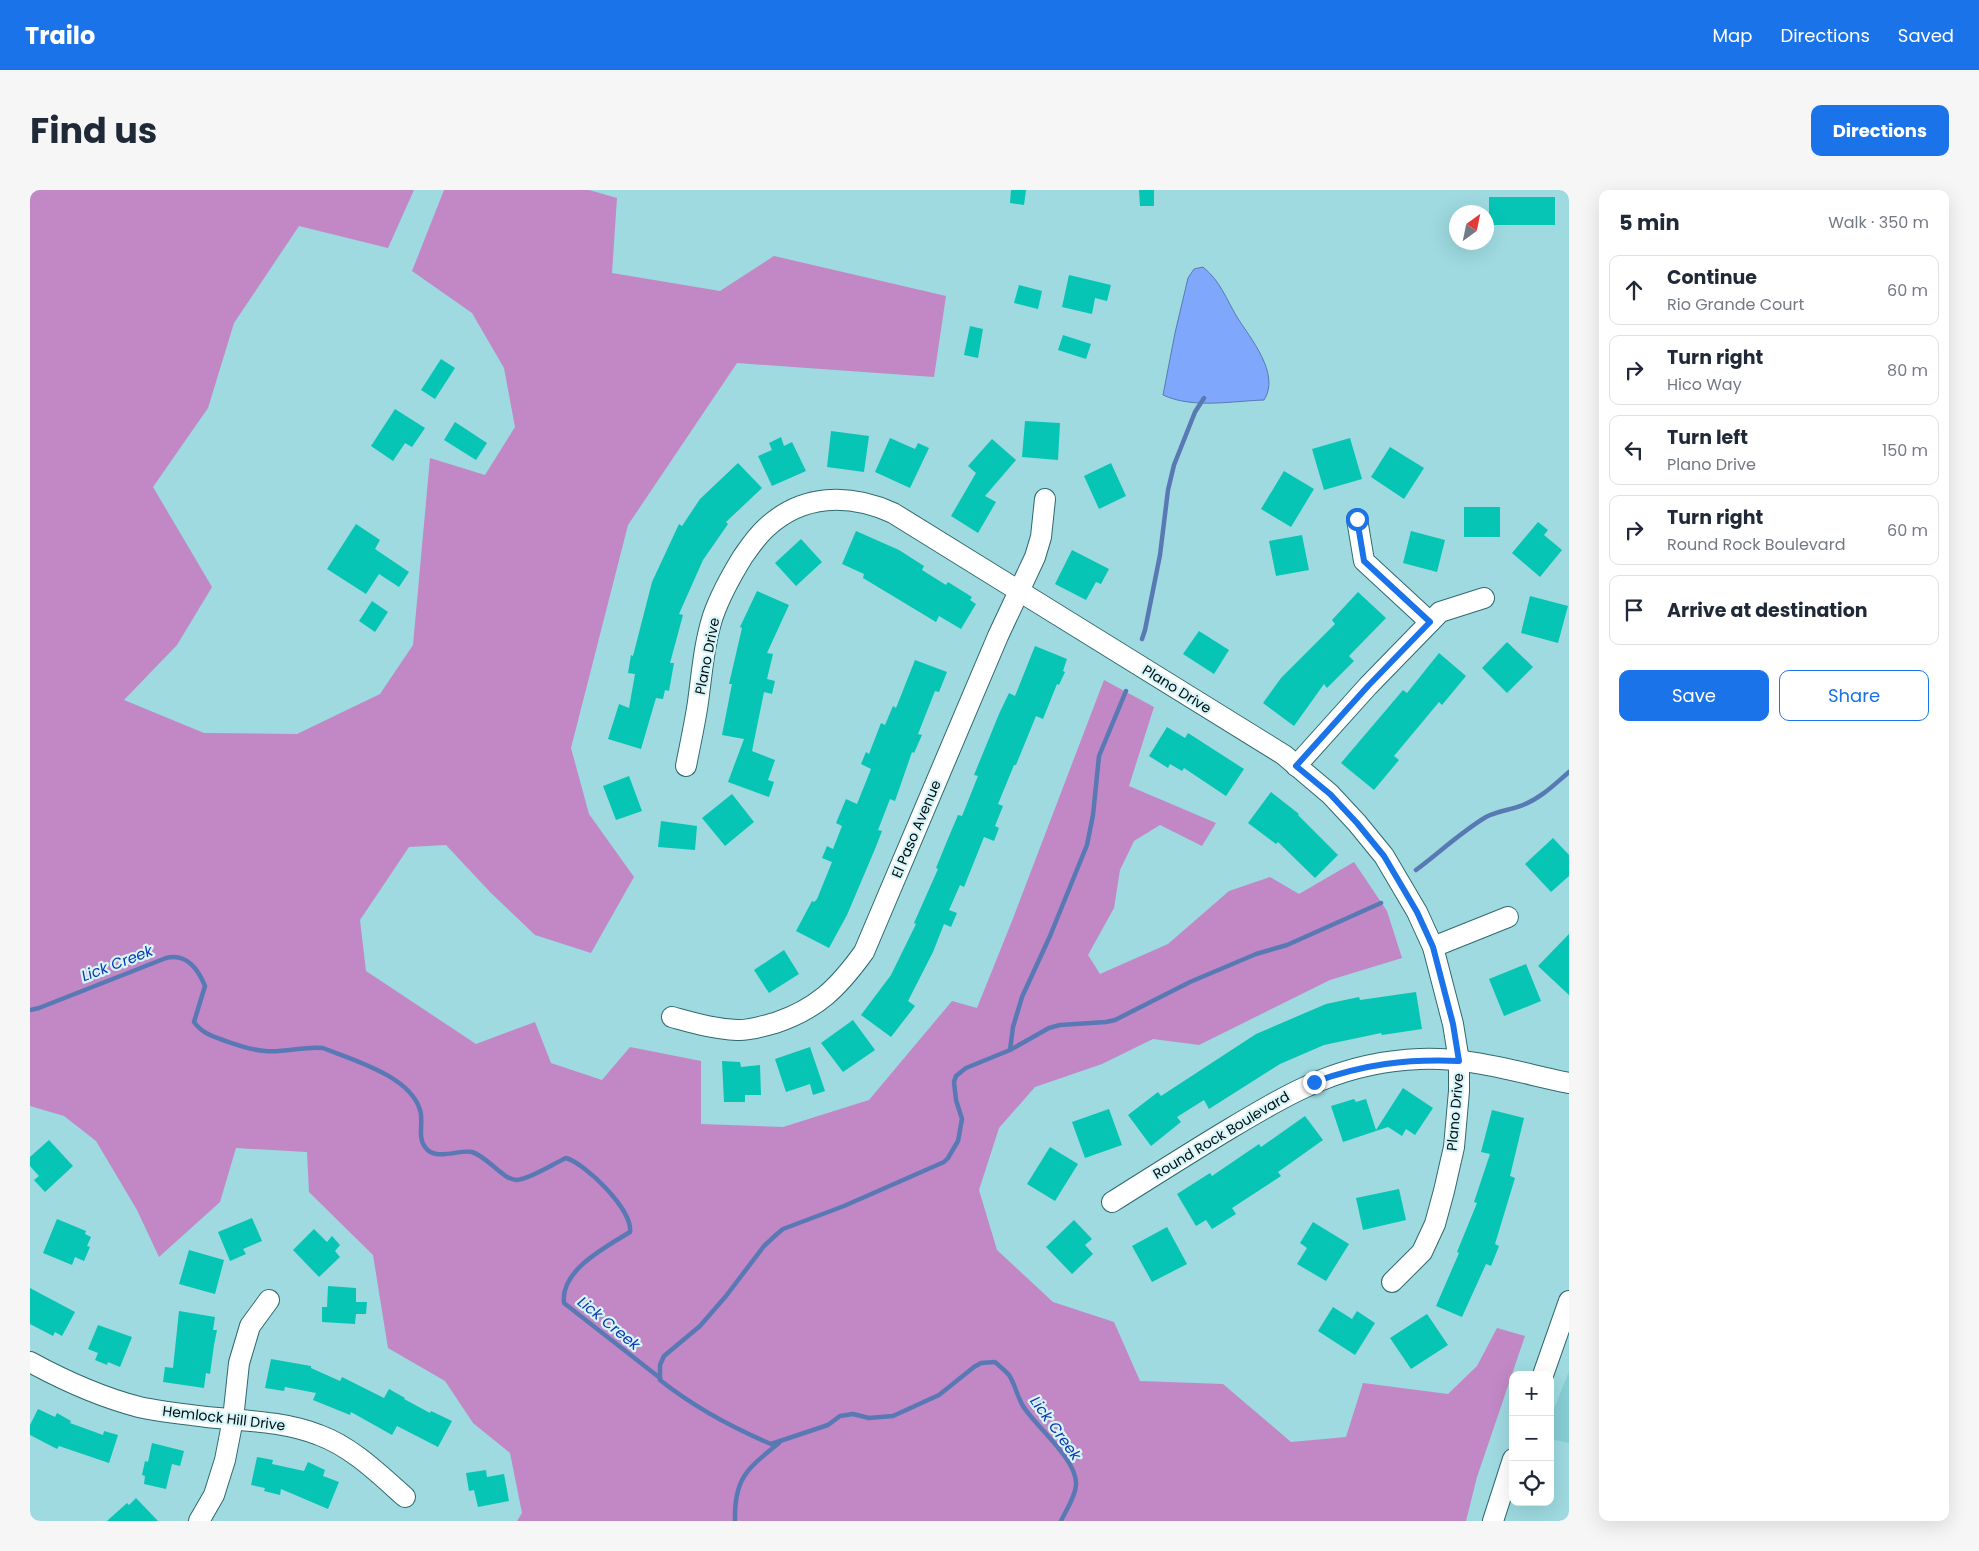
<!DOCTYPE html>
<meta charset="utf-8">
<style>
body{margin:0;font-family:Poppins,sans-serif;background:#f6f6f7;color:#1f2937}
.controls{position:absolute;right:15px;bottom:15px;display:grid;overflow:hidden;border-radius:10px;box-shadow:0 5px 20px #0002}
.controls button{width:45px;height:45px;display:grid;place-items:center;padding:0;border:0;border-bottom:1px solid #e0e1e3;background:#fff;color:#1f2937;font:25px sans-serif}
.compass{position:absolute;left:1419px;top:15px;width:45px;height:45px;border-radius:50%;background:#fff;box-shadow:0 5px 20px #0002;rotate:33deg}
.stop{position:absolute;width:15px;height:15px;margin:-11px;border:4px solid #1a73e8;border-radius:50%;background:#fff}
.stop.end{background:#1a73e8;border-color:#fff;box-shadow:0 1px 5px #0008}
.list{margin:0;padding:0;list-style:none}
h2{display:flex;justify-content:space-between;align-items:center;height:65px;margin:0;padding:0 20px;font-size:21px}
h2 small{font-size:16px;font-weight:400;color:#747a83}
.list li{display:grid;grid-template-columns:32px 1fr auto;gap:15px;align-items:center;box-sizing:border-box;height:70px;margin:0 10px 10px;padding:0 10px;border:1px solid #e0e1e3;border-radius:10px}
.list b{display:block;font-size:19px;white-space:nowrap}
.list p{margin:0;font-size:16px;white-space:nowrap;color:#747a83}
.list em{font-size:16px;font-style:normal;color:#747a83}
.actions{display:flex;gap:10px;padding:15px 20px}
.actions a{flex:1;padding:11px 0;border:1px solid #1a73e8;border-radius:10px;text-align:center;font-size:18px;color:#1a73e8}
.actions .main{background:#1a73e8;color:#fff}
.icon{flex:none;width:28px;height:28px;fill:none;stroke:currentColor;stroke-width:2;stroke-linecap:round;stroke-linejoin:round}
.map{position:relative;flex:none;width:1539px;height:1331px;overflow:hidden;border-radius:10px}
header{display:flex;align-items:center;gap:30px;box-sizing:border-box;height:70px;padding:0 25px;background:#1a73e8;color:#fff}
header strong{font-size:24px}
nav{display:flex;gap:28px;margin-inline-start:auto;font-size:18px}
.intro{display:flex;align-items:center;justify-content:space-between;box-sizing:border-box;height:120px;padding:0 30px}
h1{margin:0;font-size:35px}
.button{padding:12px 22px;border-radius:10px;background:#1a73e8;color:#fff;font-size:18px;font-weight:700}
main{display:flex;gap:30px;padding:0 30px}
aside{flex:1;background:#fff;border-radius:10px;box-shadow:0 5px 20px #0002}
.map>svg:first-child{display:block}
.built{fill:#87ced5}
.green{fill:#c188c5}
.water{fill:#7fa7fb;stroke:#5979b5}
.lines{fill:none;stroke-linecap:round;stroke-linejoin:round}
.stream{stroke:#5979b5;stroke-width:4.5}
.building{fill:#06c5b4}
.minor-casing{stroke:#2e6a6f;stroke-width:22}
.minor{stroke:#fff;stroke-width:20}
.route{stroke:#1a73e8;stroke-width:6}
.labels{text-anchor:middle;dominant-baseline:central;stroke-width:4.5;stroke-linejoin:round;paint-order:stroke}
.street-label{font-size:14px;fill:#000f11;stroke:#d7f5f8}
.water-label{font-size:15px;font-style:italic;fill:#0f39b0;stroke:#d7f5f8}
</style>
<header>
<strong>Trailo</strong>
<nav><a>Map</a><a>Directions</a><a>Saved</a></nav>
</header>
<div class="intro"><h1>Find us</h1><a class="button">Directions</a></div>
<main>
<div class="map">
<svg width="1539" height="1331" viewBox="0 0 1539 1331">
<rect width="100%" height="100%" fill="#9edae0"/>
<polygon class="built" points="1539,1181 1539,1253 1520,1249 1520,1229"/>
<polygon class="green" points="0,0 384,0 358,58 269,36 204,133 178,218 123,297 182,397 147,455 94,510 174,543 267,544 350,504 383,455 400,268 455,285 485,237 474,178 442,123 382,81 414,0 559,0 587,8 582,83 690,101 744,66 916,106 904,187 707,173 598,335 541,558 559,624 604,687 561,763 505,745 461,703 416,655 379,657 330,730 336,781 446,854 505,832 521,873 572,890 600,857 671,871 671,934 753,937 839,910 922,811 947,818 982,731 1074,490 1124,517 1099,596 1186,633 1172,656 1130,635 1104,651 1090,680 1084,718 1058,765 1070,784 1138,754 1199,701 1240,687 1269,704 1324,672 1357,721 1372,768 1300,790 1169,855 1123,849 1072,874 1005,897 969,938 949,1000 967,1060 1023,1112 1084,1132 1110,1191 1193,1194 1261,1252 1316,1247 1333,1193 1418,1204 1447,1176 1467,1138 1495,1146 1447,1287 1436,1331 487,1331 492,1323 480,1263 443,1233 415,1191 358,1158 343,1065 279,1002 277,962 206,958 190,1012 129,1067 107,1020 66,951 34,926 0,916"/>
<path class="water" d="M1173,77C1191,92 1195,107 1207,127C1220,148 1251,184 1234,210C1202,211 1163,219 1133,205L1145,143L1158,88L1164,79Z"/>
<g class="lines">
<g class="stream">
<polyline points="1112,449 1115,440 1130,365 1138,300 1144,275 1165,222 1174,208"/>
<path d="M1386,680C1410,662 1431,642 1456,627C1467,621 1481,620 1493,615C1511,608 1525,594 1539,582"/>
<path d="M0,820L9,818L136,768C157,763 168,779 175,796L164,832C171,842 181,846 193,850C207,855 220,860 235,861C254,863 274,856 293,858C323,870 380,886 390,920C394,931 387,947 395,957C405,972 429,959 442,962C458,967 473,990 487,990C500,989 523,974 536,968C556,974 603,1020 600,1042C576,1057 530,1080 534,1113L630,1188"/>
<polyline points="980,860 983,837 992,807 1020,746 1057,655 1063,625 1069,566 1096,501"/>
<path d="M705,1331C704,1288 717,1279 749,1253"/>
<path d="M1031,1331C1036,1320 1045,1308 1046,1295C1048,1270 1006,1237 993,1216C987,1206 985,1194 979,1185C975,1180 969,1176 965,1172L951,1173L944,1177L909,1205L863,1226L839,1228L823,1224L810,1226L798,1235L741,1254C701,1237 664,1217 630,1190V1175L634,1166L670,1136L696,1106L734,1056L747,1044L753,1039L814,1016L914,972L918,968L928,951L932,929L926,910L924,892L926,886L936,878L980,860L1019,838L1030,835L1076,832L1085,830L1160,792L1226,764L1257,755L1351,713"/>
</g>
</g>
<g class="building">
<polygon points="981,0 996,0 994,15 980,13"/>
<polygon points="1109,0 1124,0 1124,16 1110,16"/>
<rect x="1459" y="7" width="66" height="28"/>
<polygon points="1039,85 1081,95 1077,111 1065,108 1062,124 1032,117"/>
<polygon points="989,95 1012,101 1008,119 984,113"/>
<polygon points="940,136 953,139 948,168 934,165"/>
<polygon points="1033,145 1061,154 1056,169 1028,160"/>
<polygon points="411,169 425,178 405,209 391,200"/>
<polygon points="365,219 395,238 382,257 375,253 363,271 341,256"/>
<polygon points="995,231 1030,233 1028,270 992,267"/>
<polygon points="425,232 457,253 446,270 414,250"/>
<polygon points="801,241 839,246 834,282 797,277"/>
<polygon points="751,247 754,256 762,252 776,281 742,296 728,266 742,260 739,253"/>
<polygon points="860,248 885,259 888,253 899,258 880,298 845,282"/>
<polygon points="1320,248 1332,289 1294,300 1282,259"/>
<polygon points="962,249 986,270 955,306 966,312 948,343 921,326 946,283 938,276"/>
<polygon points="1360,257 1394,278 1374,309 1341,287"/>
<polygon points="708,273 732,298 696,332 698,334 673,370 649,424 653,425 640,473 644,473 639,501 635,500 633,509 626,508 611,559 578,549 589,514 599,518 605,484 598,483 601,465 603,466 622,392 649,334 652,336 670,309"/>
<polygon points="1081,273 1096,306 1069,319 1054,286"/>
<polygon points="1254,281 1284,299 1261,337 1231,319"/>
<rect x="1434" y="317" width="36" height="30"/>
<polygon points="1508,332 1518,340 1514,345 1532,360 1510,387 1482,363"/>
<polygon points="326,334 350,350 345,359 379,382 369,397 349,384 336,404 297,379"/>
<polygon points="826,341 869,360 894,376 892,380 916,395 918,392 942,407 940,410 946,414 931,439 909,426 906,432 833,388 834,384 812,374"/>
<polygon points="1381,341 1415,350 1407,382 1373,373"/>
<polygon points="1272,345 1279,380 1246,386 1239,351"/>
<polygon points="771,349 792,372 766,396 745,373"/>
<polygon points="1042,360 1079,379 1071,394 1066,392 1056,410 1025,394"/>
<polygon points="727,401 759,415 737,463 743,464 737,489 745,491 742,504 734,502 722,561 745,570 738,590 744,592 739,607 698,592 714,549 692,545 702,494 699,494 712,438 710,437"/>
<polygon points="1328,402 1356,428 1319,466 1324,471 1297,498 1294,494 1264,536 1233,513 1251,488 1305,434 1302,430"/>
<polygon points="1500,406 1538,416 1528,453 1491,443"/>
<polygon points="342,411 358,422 345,442 329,431"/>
<polygon points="1169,441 1199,460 1184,484 1153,464"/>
<polygon points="1477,452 1503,477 1477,503 1452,478"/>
<polygon points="1005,456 1037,469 1033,481 1035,482 1029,495 1027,494 1013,529 1006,526 986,575 984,575 968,614 973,616 965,636 969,638 964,651 954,647 934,697 930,695 919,720 927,723 921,737 914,734 903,762 878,811 885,816 861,847 831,825 861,785 886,734 884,733 908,679 906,678 917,651 928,625 932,626 948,586 944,585 969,524 979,503 985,506"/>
<polygon points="1409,463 1436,486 1412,515 1409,512 1364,566 1369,570 1344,600 1311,573 1373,500 1377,503"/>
<polygon points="885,470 917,482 909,502 905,501 888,544 892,545 884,563 882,562 865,611 860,609 848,640 852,641 845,659 817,725 799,758 766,741 782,711 784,712 787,709 802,672 792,668 797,656 803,659 812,636 806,633 816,609 827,614 841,579 831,574 836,562 839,564 851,533 855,535 863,516 866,518"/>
<polygon points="1137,537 1155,548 1158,543 1214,579 1196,606 1154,578 1152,581 1140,574 1138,578 1119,566"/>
<polygon points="599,586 612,621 586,630 573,596"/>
<polygon points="1241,602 1269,624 1268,625 1308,665 1285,688 1248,652 1246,654 1218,633"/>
<polygon points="702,604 724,632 695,656 672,628"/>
<polygon points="631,631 667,636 665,660 628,657"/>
<polygon points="1523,648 1539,665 1539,686 1521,702 1495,674"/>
<polygon points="1539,744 1539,805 1508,776"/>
<polygon points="754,760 769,784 739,803 724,780"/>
<polygon points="1496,774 1511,811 1474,826 1459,789"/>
<polygon points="1386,802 1392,839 1352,845 1351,843 1294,855 1250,874 1179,919 1174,910 1147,927 1151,932 1121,956 1098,925 1128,902 1131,906 1226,844 1296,814 1329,807 1330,810"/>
<polygon points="823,830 845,860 813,882 791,853"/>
<polygon points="780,857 795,901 783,905 780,894 756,902 745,869"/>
<polygon points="692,871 710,872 711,877 730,875 731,905 715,905 715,912 694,912"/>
<polygon points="1373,898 1403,918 1385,945 1376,939 1372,946 1358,937 1313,952 1301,916 1324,909 1326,912 1336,909 1346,940"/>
<polygon points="1079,919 1092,955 1055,968 1042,932"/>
<polygon points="1462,920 1494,928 1480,986 1485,988 1465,1054 1469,1056 1461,1076 1456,1074 1432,1127 1406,1116 1429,1063 1427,1062 1447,1013 1444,1012 1460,964 1451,962"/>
<polygon points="1275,926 1293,950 1248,982 1251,986 1202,1018 1206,1024 1182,1039 1176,1030 1166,1036 1147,1004 1180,983 1182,986 1229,954 1231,957"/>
<polygon points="19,950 43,976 15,1002 4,990 9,986 0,976 0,967"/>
<polygon points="1020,957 1048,974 1025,1011 997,994"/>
<polygon points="1369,999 1376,1030 1333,1040 1326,1008"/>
<polygon points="222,1028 232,1051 213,1059 216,1064 200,1071 188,1042"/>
<polygon points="27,1029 56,1041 55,1044 61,1047 57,1056 60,1057 54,1071 45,1067 42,1075 13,1063"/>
<polygon points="1044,1030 1062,1049 1055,1055 1063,1064 1042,1084 1016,1057"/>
<polygon points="1283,1032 1319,1054 1296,1091 1267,1074 1277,1058 1270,1053"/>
<polygon points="1137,1037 1157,1074 1122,1092 1102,1056"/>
<polygon points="284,1039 297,1052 302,1046 310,1055 305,1061 310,1067 289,1087 263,1060"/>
<polygon points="159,1060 194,1070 185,1104 149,1094"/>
<polygon points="298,1096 326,1098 326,1112 337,1112 336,1124 326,1124 325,1134 292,1132 292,1117 297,1117"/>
<polygon points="0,1098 45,1122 32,1146 25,1142 23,1146 0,1134"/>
<polygon points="1303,1117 1322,1129 1327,1121 1345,1133 1325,1165 1288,1141"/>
<polygon points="149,1121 185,1127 183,1140 187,1140 184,1155 180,1184 176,1183 174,1198 133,1192 135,1177 143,1178"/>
<polygon points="1397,1124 1418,1155 1381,1179 1360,1148"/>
<polygon points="68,1135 102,1147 90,1177 78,1172 77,1175 65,1170 68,1163 58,1159"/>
<polygon points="241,1169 281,1176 281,1178 310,1191 312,1187 354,1208 359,1199 375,1208 374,1209 400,1223 401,1221 422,1231 408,1257 367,1236 362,1245 321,1222 320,1225 283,1210 286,1203 255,1197 254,1201 235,1198"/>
<polygon points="8,1219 25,1227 27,1223 41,1231 40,1233 73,1245 74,1241 88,1245 79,1273 29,1256 27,1259 0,1245 0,1235"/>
<polygon points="122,1253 154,1261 150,1276 142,1274 136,1299 114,1294 115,1286 112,1285 115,1271 118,1272"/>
<polygon points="227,1267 243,1270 242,1274 274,1281 278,1272 295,1280 293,1286 309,1292 298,1319 251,1299 250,1305 234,1301 235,1298 221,1295"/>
<polygon points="456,1280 457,1287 474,1284 479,1311 448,1317 444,1300 439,1301 436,1283"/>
<polygon points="106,1308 128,1331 77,1331 97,1313 99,1315"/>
</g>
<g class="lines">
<g class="minor-casing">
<g id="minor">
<polyline points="1327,329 1334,371 1400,432"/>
<path d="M656,576C660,555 665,533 668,512C672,483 674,454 683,426C690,406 701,386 712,368C719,358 726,347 736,338C772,304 819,303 863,323L1254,565L1300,604L1327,633L1354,666L1387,722L1403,757L1423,834L1429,871V901L1424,957L1414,1001L1405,1034L1392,1062L1362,1092"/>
<polyline points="1266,576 1338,496 1410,422 1454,408"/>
<polyline points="1403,757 1478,727"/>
<path d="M642,827C664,833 684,839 707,840C719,841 733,836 745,833C787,819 808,798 834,762L968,446L1005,367L1011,347L1015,309"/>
<path d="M1082,1012C1122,987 1161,962 1201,938C1265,900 1313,872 1390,869C1441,867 1490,883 1539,893"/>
<path d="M0,1172C35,1191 70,1207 109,1217C131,1222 154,1224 177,1227C215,1231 253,1231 289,1245C322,1257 349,1284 375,1307"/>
<polyline points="1513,1185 1539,1111"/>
<polyline points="169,1331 184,1305 195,1270 203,1229 209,1173 220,1136 239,1110"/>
<polyline points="1463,1331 1483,1269"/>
</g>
</g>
<use href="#minor" class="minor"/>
</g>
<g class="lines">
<path class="route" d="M1284,892C1335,874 1375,869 1429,871L1423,834L1403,757L1387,722L1354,666L1327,633L1300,604L1266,576L1338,496L1400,432L1334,371L1327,329"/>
</g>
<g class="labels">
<g class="street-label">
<text transform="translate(677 466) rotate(-79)">Plano Drive</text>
<text transform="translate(1147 499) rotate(32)">Plano Drive</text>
<text transform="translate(886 639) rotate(-67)">El Paso Avenue</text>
<text transform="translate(1425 922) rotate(-85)">Plano Drive</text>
<text transform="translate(1191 945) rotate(-31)">Round Rock Boulevard</text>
<text transform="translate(194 1228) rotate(7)">Hemlock Hill Drive</text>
</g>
<g class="water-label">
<text transform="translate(87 773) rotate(-21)">Lick Creek</text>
<text transform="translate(579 1133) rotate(39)">Lick Creek</text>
<text transform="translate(1026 1238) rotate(54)">Lick Creek</text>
</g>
</g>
</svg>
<div class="controls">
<button>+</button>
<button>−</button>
<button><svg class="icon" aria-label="locate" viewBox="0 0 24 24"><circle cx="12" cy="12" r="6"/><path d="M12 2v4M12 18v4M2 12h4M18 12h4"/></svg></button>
</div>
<svg class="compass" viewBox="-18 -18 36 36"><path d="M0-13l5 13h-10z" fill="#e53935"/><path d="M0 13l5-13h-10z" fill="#747a83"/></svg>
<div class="stop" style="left:1327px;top:329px"></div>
<div class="stop end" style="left:1284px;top:892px"></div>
</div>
<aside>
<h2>5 min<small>Walk · 350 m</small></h2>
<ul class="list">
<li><svg class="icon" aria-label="ahead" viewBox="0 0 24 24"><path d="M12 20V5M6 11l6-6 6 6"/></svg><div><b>Continue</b><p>Rio Grande Court</p></div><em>60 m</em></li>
<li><svg class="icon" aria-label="right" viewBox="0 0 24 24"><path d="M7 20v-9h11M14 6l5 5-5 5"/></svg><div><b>Turn right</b><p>Hico Way</p></div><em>80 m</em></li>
<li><svg class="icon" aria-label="left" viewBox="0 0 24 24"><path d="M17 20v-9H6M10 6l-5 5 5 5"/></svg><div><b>Turn left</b><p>Plano Drive</p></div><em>150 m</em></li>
<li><svg class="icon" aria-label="right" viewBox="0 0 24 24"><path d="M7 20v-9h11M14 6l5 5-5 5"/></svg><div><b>Turn right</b><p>Round Rock Boulevard</p></div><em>60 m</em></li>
<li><svg class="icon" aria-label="arrive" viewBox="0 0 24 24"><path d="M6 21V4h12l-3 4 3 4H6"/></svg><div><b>Arrive at destination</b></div></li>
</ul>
<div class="actions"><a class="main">Save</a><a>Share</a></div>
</aside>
</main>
